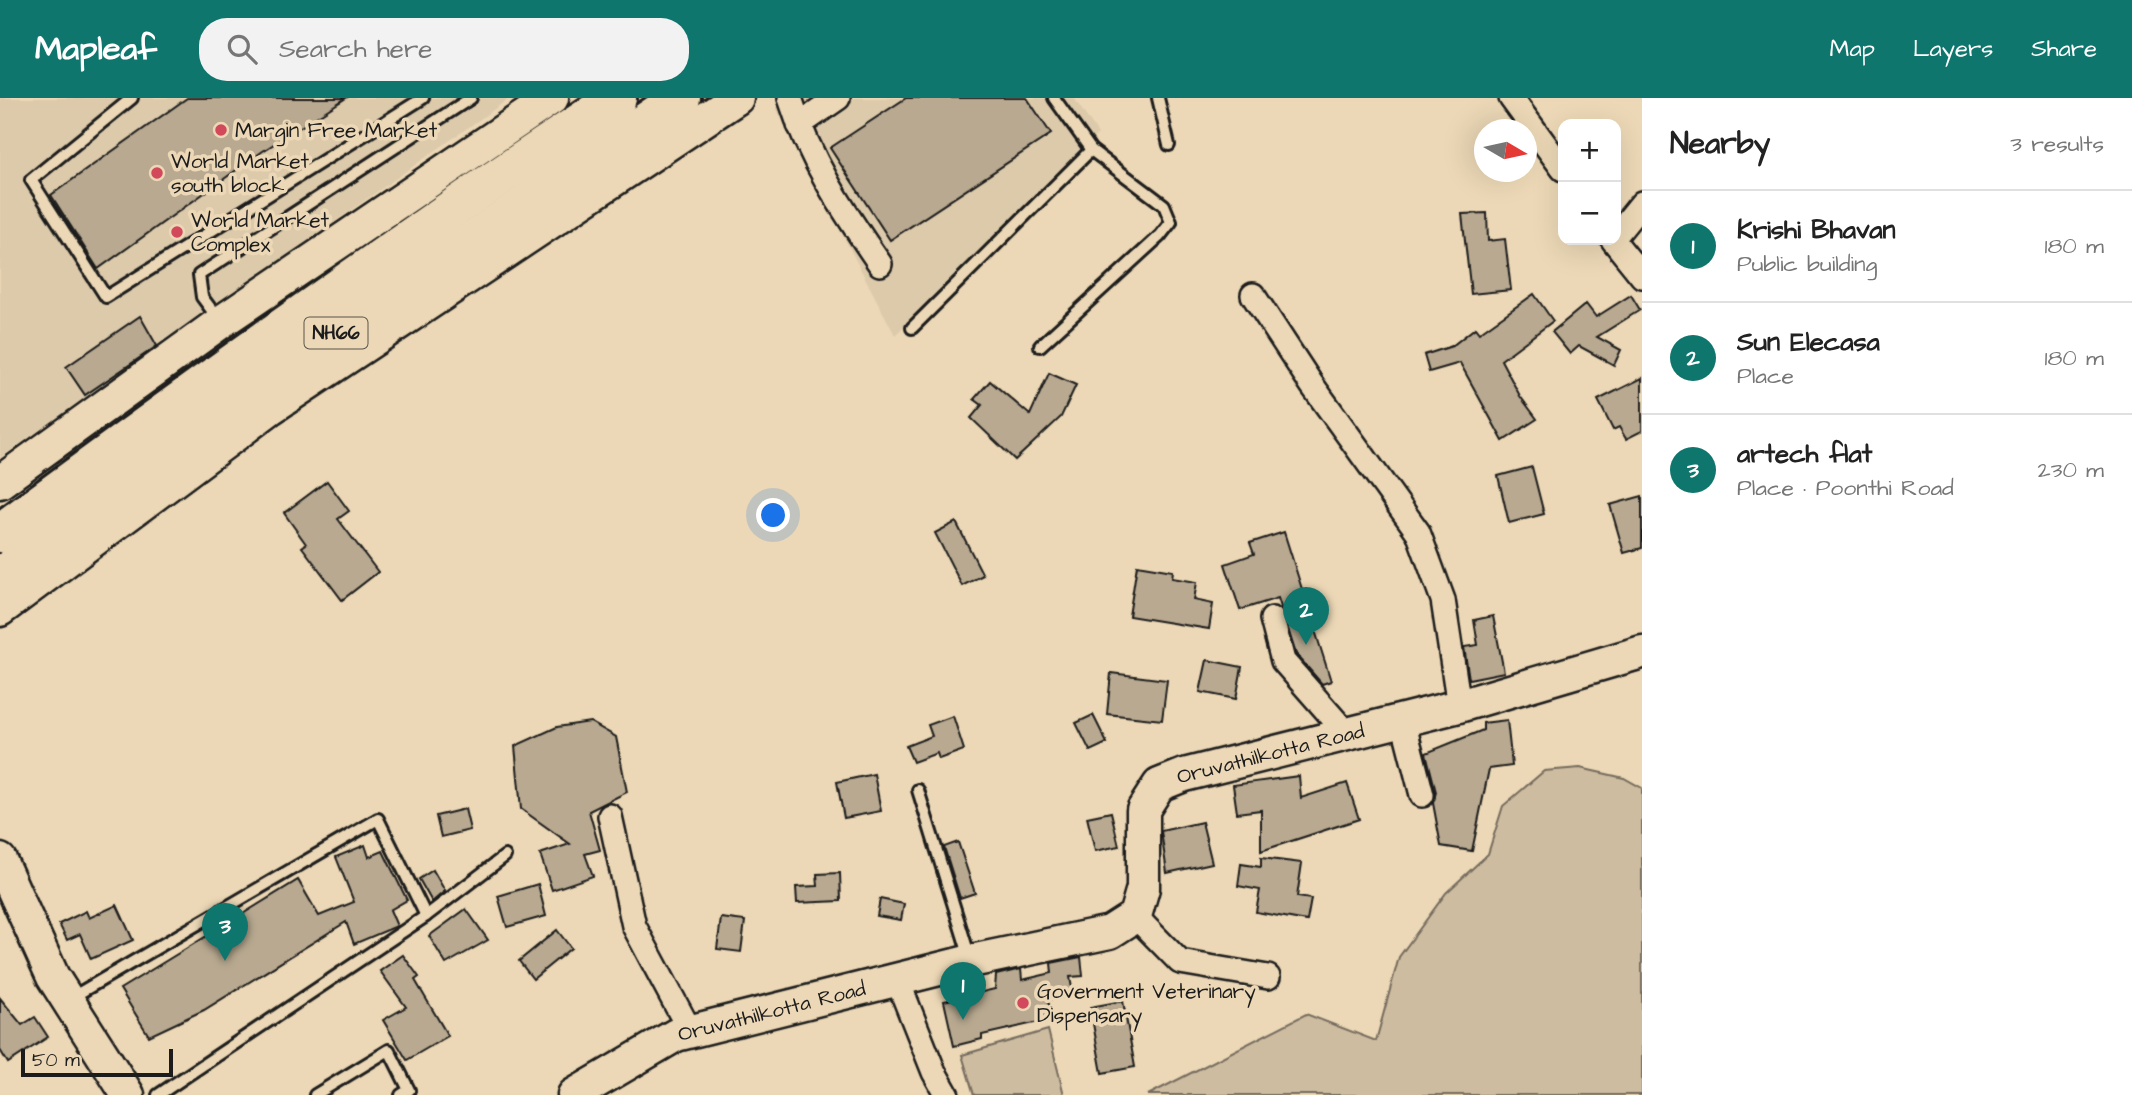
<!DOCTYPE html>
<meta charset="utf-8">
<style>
body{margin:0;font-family:"Architects Daughter",sans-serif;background:#f2f2f2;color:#222}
.controls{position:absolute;right:21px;top:21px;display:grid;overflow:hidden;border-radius:14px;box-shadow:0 7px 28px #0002}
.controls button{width:63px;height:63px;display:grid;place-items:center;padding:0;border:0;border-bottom:2px solid #e0e0e0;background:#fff;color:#222;font:35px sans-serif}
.compass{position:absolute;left:1474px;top:21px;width:63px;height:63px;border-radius:50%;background:#fff;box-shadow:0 7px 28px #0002;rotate:99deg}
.scale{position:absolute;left:21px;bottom:18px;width:152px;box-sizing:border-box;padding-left:7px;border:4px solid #1c1c1c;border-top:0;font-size:19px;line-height:24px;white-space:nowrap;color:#1c1c1c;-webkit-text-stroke:5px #ecd8b6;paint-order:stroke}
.you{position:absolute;left:774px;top:418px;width:24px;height:24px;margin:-18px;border:5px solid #fff;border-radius:50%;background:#1a73e8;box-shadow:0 0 0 10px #1a73e833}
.badge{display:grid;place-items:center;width:46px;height:46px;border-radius:50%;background:#0f766e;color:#fff;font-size:23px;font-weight:700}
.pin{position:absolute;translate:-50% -58px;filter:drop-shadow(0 2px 4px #0008)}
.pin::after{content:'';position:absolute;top:37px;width:24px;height:21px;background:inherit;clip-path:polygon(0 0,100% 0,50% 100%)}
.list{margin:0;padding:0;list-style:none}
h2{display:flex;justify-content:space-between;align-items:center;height:91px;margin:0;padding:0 28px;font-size:30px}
h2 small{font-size:23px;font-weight:400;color:#767676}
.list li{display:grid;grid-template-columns:46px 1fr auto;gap:21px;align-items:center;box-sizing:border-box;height:112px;padding:0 28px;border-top:2px solid #e0e0e0}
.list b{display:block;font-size:26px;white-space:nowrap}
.list p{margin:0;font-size:23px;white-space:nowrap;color:#767676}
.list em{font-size:23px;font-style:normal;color:#767676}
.icon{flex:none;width:38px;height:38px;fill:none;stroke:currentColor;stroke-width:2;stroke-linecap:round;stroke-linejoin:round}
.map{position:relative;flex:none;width:1642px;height:997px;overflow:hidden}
header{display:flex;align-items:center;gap:42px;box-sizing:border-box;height:98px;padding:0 35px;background:#0f766e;color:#fff}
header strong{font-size:33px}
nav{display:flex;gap:38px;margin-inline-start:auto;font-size:24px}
.search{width:490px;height:63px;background:#f2f2f2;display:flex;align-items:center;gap:18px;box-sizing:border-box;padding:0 24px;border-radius:28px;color:#767676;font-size:26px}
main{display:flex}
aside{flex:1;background:#fff}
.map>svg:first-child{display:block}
.built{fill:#dccaab}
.green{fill:#cebca0;stroke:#756c5e;stroke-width:2}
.building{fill:#b8a990;stroke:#1c1c1c;stroke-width:2}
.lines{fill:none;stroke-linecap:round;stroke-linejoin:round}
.lane-casing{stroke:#1c1c1c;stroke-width:16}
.street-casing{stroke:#1c1c1c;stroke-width:28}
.secondary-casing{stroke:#1c1c1c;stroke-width:37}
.highway-casing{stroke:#1c1c1c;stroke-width:44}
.lane{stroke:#ecd8b6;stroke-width:10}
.street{stroke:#ecd8b6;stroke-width:23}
.secondary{stroke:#ecd8b6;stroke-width:32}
.highway{stroke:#ecd8b6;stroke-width:38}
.poi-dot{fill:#d1495b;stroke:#ecd8b6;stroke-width:2.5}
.labels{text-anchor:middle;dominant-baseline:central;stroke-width:7;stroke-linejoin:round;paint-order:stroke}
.shield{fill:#ecd8b6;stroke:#5a544a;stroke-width:2}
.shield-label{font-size:19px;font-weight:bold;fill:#1c1c1c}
.poi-label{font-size:21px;fill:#1c1c1c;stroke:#ecd8b6;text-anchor:start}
.street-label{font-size:21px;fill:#1c1c1c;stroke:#ecd8b6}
</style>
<header>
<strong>Mapleaf</strong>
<div class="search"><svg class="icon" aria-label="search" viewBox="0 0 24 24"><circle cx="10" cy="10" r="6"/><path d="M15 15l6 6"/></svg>Search here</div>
<nav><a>Map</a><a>Layers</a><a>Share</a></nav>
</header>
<main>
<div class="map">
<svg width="1642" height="997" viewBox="0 0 1642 997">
<rect width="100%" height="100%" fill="#ecd8b6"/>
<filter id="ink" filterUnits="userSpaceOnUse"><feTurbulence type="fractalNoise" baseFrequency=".0143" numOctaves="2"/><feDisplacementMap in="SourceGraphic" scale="14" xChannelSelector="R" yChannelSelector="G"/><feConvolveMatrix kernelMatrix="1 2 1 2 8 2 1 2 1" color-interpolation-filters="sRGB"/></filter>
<g filter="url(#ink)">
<g class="built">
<polygon points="0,0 510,0 0,360"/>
<polygon points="791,0 1074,0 1098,36 1006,133 895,237 776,10"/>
</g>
<g class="green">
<polygon points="1580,670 1624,680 1642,690 1642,997 1148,997 1306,916 1376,943 1399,859 1446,795 1488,756 1503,708 1544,673"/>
<polygon points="1048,932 1064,997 974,997 962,957"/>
</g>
<g class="building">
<polygon points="187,0 346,0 263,53 98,171 51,97"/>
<polygon points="906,0 1027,0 1051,36 890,142 830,50"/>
<polygon points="1487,115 1488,143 1505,141 1511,192 1471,196 1462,116"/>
<polygon points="1534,196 1553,223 1501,262 1520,298 1537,321 1503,343 1460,265 1429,274 1424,257 1452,248 1475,230 1479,235"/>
<polygon points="1631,197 1640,212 1597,239 1621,252 1614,267 1579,248 1570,256 1552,234 1586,206 1596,219"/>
<polygon points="140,218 157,248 85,297 66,269"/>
<polygon points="1049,275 1076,287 1061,319 1015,362 971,320 982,307 974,301 990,283 1030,317"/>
<polygon points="1642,280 1642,333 1626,341 1619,329 1613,332 1598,302"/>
<polygon points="1532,369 1544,416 1509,425 1498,378"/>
<polygon points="327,383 349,413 338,421 378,474 342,502 302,449 306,446 284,415"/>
<polygon points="1642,398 1642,450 1624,455 1610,407"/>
<polygon points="956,424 983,477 962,488 935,435"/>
<polygon points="1284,434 1331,583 1322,586 1296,556 1278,500 1240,512 1225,466 1254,456 1250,445"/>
<polygon points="1137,467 1173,473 1172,480 1197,484 1194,502 1213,506 1209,531 1129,518"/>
<polygon points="1493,518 1504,574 1469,581 1464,549 1478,547 1474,522"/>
<polygon points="1207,562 1242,569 1236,601 1200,594"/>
<polygon points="1111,575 1167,582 1162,622 1107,616"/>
<polygon points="1093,617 1107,645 1090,653 1076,625"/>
<polygon points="953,618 964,652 939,661 937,655 913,664 906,648 932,638 928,627"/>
<polygon points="1507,622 1512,668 1489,671 1472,753 1441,748 1433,705 1436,694 1426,655 1483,632 1483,625"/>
<polygon points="590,624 616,639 627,694 589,713 600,752 585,756 593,778 552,792 540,756 570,746 521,711 515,648 557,629"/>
<polygon points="874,676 881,713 844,720 837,684"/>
<polygon points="1299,678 1301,700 1347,685 1359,721 1261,753 1261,712 1237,715 1233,687"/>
<polygon points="465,711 470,732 441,739 436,718"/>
<polygon points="1111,714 1119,748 1095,753 1087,719"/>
<polygon points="1202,724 1212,765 1167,775 1161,733"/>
<polygon points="958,744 975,795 960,800 944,749"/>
<polygon points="365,747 369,759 383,753 407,802 390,812 397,828 354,846 346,824 204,912 149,938 120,891 298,782 319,818 354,804 336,759"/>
<polygon points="1261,760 1302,765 1297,799 1311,801 1307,823 1256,814 1260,792 1238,788 1241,766 1261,769"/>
<polygon points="433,772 445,793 432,804 419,781"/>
<polygon points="840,775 841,803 797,805 796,789 818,788 817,776"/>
<polygon points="538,786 546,818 507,829 498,798"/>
<polygon points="880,801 904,806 901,822 877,818"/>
<polygon points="117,807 133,842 91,861 80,836 67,842 59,826 86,813 89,820"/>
<polygon points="466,811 488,842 446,866 429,838"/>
<polygon points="721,820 745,823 741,854 717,851"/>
<polygon points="557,832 571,850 533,881 519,863"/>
<polygon points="403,857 419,879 415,882 448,938 407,962 383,922 406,909 380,873"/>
<polygon points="1081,859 1083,878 1070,879 1073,896 1048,902 1052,921 982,937 982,941 954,948 944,903 995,891 996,877 1021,871 1022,882 1052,875 1051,865"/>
<polygon points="0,900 22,927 35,919 48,939 8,965 0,952"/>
<polygon points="1123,903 1135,969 1102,975 1090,909"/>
</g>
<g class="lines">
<g class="lane-casing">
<g id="lane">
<polyline points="132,0 31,82 106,199 423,0"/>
<polyline points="1158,0 1169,47"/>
<polyline points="219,222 202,199 199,177 471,0"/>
<polyline points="912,230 1091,52"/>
<polyline points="1040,248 1160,138 1171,124 1164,107 1091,52 1054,0"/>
<polyline points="918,692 970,860"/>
<polyline points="69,901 378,721 426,818"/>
<polyline points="158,997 426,818 505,758"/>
<polyline points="315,997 389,952 409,992 401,997"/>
</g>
</g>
<g class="street-casing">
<g id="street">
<path d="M790,0C809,61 844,114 880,166"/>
<polyline points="1511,0 1563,71"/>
<polyline points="799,27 838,0"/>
<polyline points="1616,137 1642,105"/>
<polyline points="1613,142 1642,178"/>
<polyline points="1253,197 1312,287 1418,434 1443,502 1459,608"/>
<polyline points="1272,521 1283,563 1348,637"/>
<polyline points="1403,623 1422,697"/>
<polyline points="610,718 634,828 690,933"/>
<polyline points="1135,818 1180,864 1268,879"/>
<polyline points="897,881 934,974 947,997"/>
</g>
</g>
<g class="secondary-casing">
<g id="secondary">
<polyline points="0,384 221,224 552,0"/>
<polyline points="0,512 271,310 737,0"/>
<polyline points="0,762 53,879 128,997"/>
<path id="s1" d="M574,997L676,937L971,863L1110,834L1135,818L1143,790V712L1159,687L1184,677L1459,608L1642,554"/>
</g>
</g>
<g class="highway-casing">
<g id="highway">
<path d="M0,435C203,285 407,138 617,0"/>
<polyline points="0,479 253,292 681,0"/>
</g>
</g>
<use href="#lane" class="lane"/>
<use href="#street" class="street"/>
<use href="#secondary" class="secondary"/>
<use href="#highway" class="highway"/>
</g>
</g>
<g class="poi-dot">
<circle cx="221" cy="32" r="7"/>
<circle cx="157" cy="75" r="7"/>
<circle cx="177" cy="134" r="7"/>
<circle cx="1023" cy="905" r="7"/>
</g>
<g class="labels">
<rect class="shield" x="304.5" y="219.5" width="63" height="31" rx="5"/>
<g class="shield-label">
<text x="336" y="235">NH66</text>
</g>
<g class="poi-label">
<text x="235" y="32">Margin Free Market</text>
<text x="171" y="63">World Market<tspan x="171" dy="24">south block</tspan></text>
<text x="191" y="122">World Market<tspan x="191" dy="24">Complex</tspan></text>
<text x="1037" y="893">Goverment Veterinary<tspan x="1037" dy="24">Dispensary</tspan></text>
</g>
<g class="street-label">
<text stroke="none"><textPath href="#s1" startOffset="847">Oruvathilkotta Road</textPath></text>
<text stroke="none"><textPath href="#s1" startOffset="217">Oruvathilkotta Road</textPath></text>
</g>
</g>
</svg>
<div class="controls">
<button>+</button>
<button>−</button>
</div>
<svg class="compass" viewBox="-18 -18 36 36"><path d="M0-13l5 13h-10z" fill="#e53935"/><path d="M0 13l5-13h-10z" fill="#767676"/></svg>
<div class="scale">50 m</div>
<div class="you"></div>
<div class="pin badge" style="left:963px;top:922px">1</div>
<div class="pin badge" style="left:1306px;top:547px">2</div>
<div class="pin badge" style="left:225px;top:863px">3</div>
</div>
<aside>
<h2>Nearby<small>3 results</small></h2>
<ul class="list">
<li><span class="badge">1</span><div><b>Krishi Bhavan</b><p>Public building</p></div><em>180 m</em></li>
<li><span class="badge">2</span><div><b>Sun Elecasa</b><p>Place</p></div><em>180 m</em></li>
<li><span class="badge">3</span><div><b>artech flat</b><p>Place · Poonthi Road</p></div><em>230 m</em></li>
</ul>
</aside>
</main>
